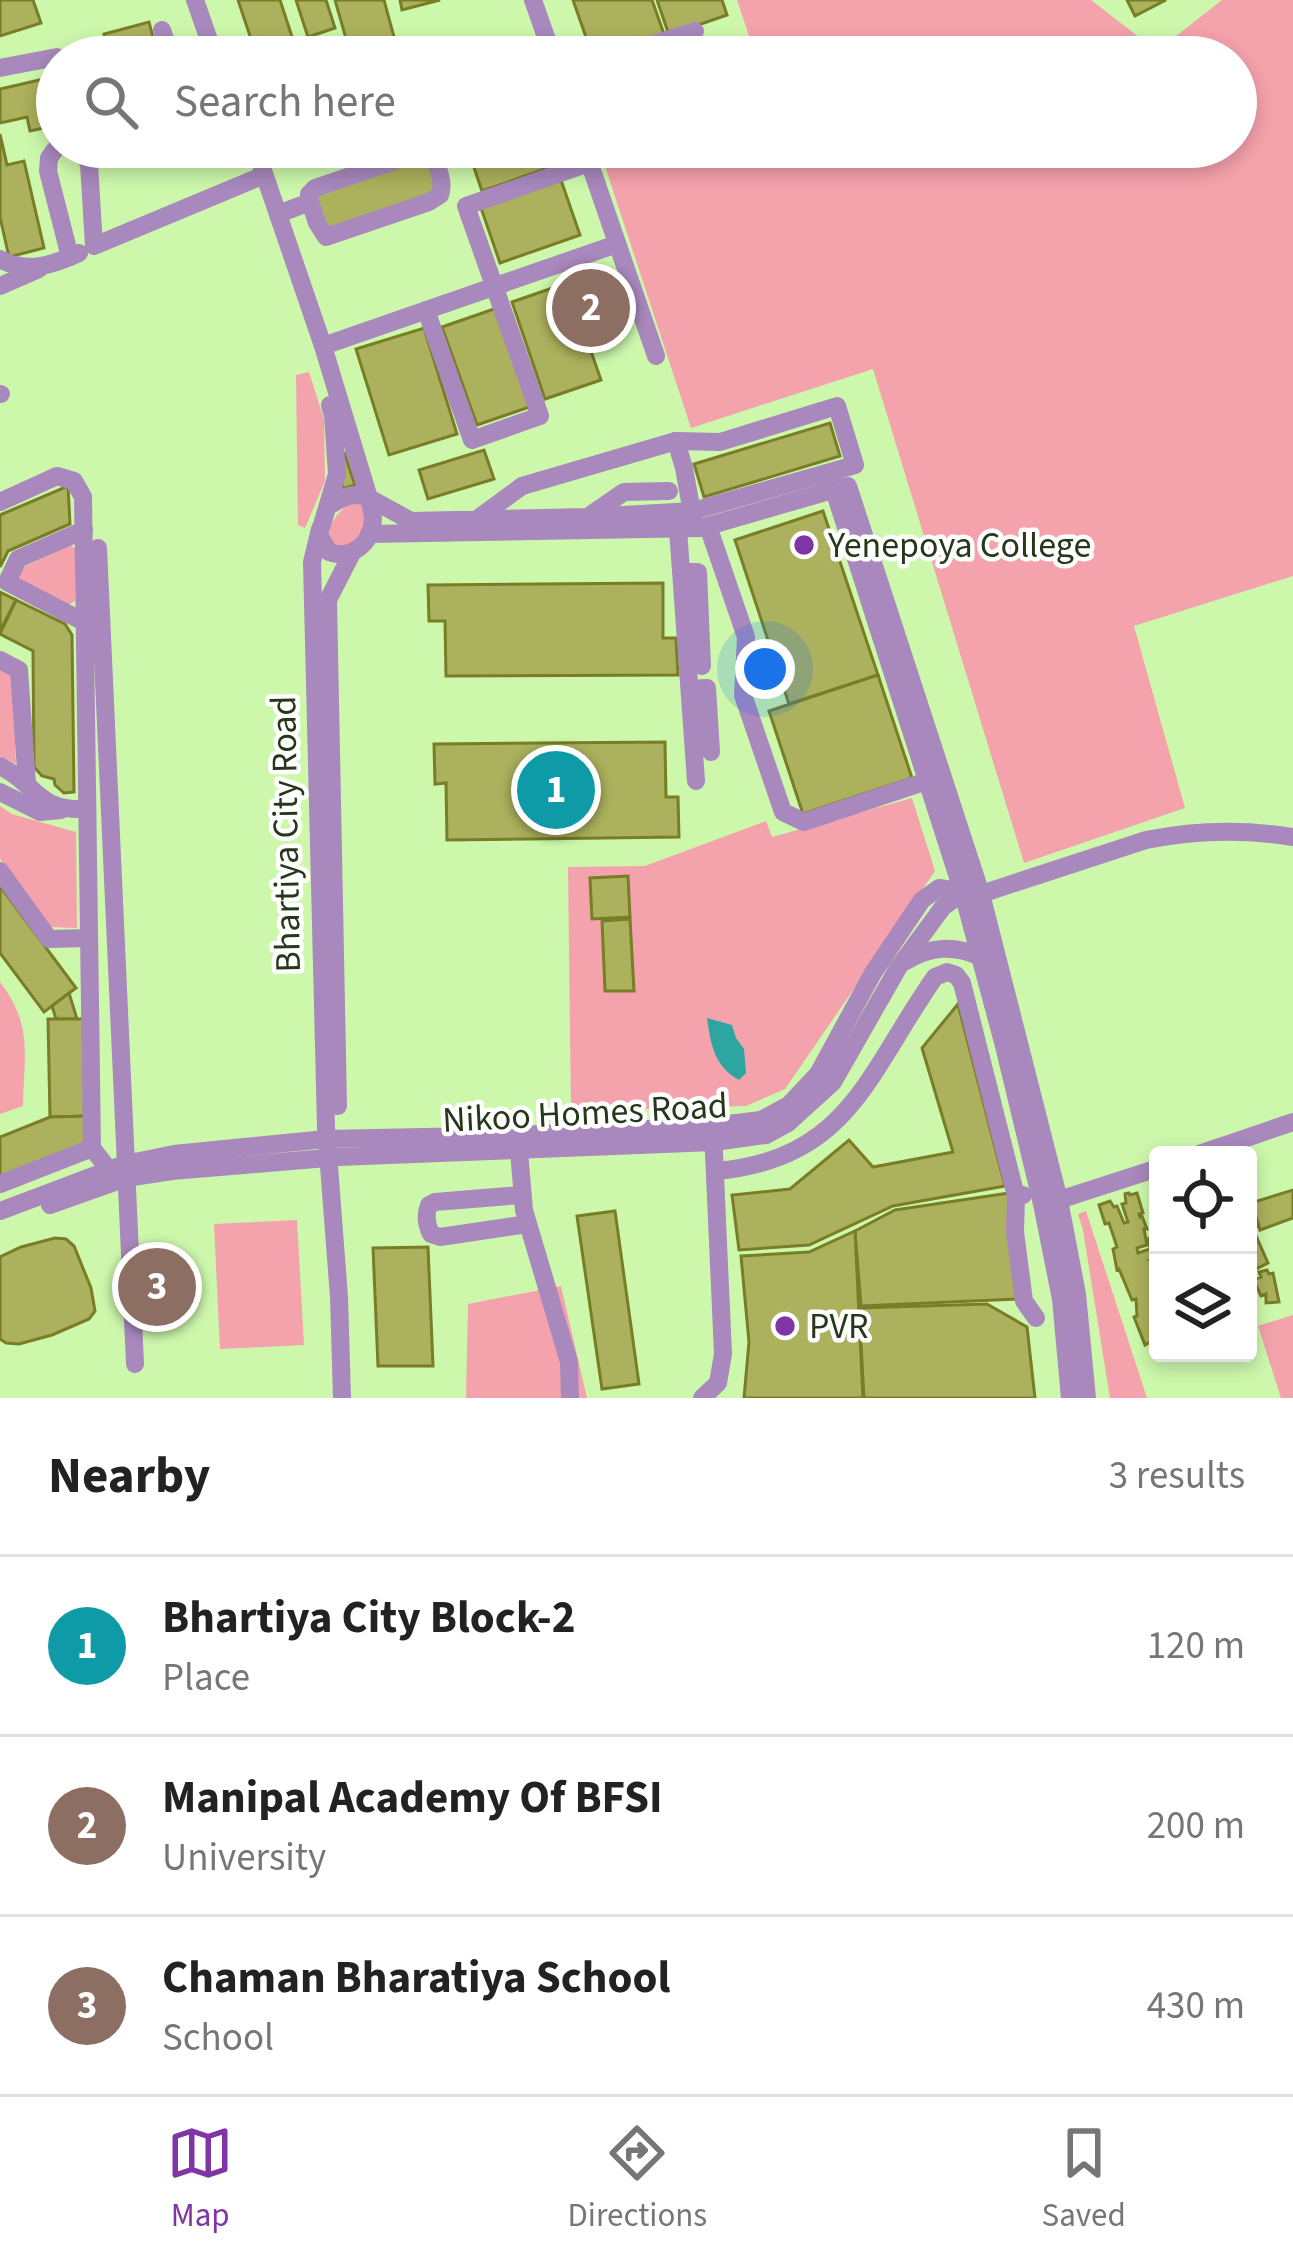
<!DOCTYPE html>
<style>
body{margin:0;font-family:"Source Sans 3",sans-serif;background:#f2f2f2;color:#222}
.controls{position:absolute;right:36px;bottom:36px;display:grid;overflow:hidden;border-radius:12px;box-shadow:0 6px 18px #0003}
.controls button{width:108px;height:108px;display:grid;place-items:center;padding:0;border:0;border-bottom:3px solid #e0e0e0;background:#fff;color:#222;font:60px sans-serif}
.you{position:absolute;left:765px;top:669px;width:42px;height:42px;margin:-30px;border:9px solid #fff;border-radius:50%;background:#1a73e8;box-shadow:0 0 0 18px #1a73e833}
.badge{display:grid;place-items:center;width:78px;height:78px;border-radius:50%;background:#8035a7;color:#fff;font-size:39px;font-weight:700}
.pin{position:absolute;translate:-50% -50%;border:6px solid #fff;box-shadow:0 3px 12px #0006}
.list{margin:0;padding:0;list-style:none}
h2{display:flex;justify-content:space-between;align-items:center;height:156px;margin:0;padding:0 48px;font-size:51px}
h2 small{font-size:39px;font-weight:400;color:#767676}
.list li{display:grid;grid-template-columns:78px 1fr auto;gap:36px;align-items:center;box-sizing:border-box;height:180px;padding:0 48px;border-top:3px solid #e0e0e0}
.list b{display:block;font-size:45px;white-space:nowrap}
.list p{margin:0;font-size:39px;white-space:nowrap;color:#767676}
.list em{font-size:39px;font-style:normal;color:#767676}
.icon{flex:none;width:66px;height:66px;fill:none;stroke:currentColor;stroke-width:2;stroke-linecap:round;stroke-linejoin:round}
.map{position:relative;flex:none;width:1293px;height:1398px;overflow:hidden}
.search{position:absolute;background:#fff;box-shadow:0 6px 18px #0003;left:36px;right:36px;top:36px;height:132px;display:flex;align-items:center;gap:30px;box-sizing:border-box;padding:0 42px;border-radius:66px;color:#767676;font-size:45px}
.sheet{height:696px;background:#fff}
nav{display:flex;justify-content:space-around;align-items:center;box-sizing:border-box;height:168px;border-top:3px solid #e0e0e0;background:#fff;font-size:33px;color:#767676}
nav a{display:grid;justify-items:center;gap:6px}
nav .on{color:#8035a7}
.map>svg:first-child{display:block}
.green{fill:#f4a2ac}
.water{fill:#2da6a2}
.building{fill:#acb15d;stroke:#787d26;stroke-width:3}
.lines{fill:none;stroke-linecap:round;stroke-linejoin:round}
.minor{stroke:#a888bd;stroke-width:18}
.poi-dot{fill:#8035a7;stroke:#fff;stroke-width:4.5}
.labels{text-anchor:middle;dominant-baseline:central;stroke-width:9;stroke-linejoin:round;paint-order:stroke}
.poi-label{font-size:36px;fill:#273719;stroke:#fff;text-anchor:start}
.street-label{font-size:36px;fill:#273719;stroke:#fff}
</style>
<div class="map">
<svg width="1293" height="1398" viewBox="0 0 1293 1398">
<rect width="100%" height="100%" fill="#cdf8ac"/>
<g class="green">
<polygon points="737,0 1091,0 1157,51 1222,0 1293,0 1293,576 1134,626 1185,808 1024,863 873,369 691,428 605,166 663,147 1236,147 1236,57 756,57"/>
<polygon points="309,372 324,419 325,481 305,528 298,525 296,375"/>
<path d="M350,503L361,504L367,513L363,533L345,550L329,545C328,524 334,516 350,503Z"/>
<polygon points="71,545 75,549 75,601 67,606 17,577 22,568"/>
<polygon points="0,666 12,672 16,764 0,756"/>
<polygon points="912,798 935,871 785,1089 746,1106 571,1111 568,867 645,866 766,821 772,837"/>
<polygon points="0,806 12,814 76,832 77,928 48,927 0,859"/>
<path d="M0,982C33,1025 24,1054 23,1106L0,1114Z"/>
<polygon points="1086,1211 1147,1398 1110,1398 1083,1230 1078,1214"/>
<polygon points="297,1220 304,1345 220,1349 214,1224"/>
<polygon points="561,1286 587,1398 466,1398 468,1304"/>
<polygon points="1293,1315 1293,1398 1281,1398 1258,1326"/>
</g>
<path class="water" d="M707,1018L732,1025L736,1038L744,1049L746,1073L739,1080C714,1066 711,1045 707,1018Z"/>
<g class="building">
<polygon points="0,0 33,0 41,23 0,36"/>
<polygon points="238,0 280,0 297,52 282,57 257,57"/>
<polygon points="296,0 326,0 335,28 308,37"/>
<polygon points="335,0 384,0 394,37 349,49"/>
<polygon points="400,0 440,0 402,10"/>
<polygon points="573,0 652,0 664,34 593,57"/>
<polygon points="657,0 722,0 727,15 669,35"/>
<polygon points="1127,0 1166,0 1135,16"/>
<polygon points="149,22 158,57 110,57 104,34"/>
<polygon points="57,76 57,125 30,131 27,117 0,123 0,89"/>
<polygon points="0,134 7,165 24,161 44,248 9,257 0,217"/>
<polygon points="133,147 182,147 183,150 137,162"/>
<polygon points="467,147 560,147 565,162 482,191"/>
<polygon points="427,156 439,191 325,231 313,196"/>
<polygon points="561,180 580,235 500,263 481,208"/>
<polygon points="567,283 601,380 545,399 512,302"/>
<polygon points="497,308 532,406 477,425 442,327"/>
<polygon points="424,328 457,434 389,455 356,349"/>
<polygon points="830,423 840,456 704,497 694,464"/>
<polygon points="484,450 494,479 428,499 419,470"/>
<polygon points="344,452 355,485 342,489"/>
<polygon points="68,486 70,524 8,551 0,567 0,515"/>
<polygon points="823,511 878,675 789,704 735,540"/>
<polygon points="663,583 663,638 676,638 678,675 446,676 445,621 429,621 428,585"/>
<polygon points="0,592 16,600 0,631"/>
<polygon points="16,600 65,624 72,635 74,792 64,793 55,785 54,779 42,776 34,767 33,651 0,634"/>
<polygon points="878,675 912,778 803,814 769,711"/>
<polygon points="665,742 666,797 678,797 679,837 447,840 446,783 435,784 434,744"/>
<polygon points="628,876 630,917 592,919 590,878"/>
<polygon points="0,886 76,988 44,1012 0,953"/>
<polygon points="630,919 634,991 605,991 602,921"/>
<polygon points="69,993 77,1019 56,1019 52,1006"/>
<polygon points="958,1004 1005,1186 893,1206 809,1245 739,1250 732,1195 790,1189 849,1140 873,1167 953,1152 922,1048"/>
<polygon points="48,1019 86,1019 88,1116 50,1117"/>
<polygon points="88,1116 88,1145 0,1179 0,1137 50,1117"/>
<polygon points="1293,1190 1293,1218 1260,1230 1251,1203"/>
<polygon points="1009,1193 1018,1299 861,1306 855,1231 895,1210"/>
<polygon points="1129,1193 1130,1195 1137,1193 1143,1213 1139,1214 1140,1217 1142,1216 1147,1229 1144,1229 1147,1245 1137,1248 1138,1253 1150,1249 1149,1238 1154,1236 1158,1248 1158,1258 1151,1260 1155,1261 1158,1269 1158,1301 1154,1302 1158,1315 1153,1315 1155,1329 1151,1331 1157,1338 1145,1345 1134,1317 1137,1316 1136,1299 1132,1300 1119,1269 1117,1270 1113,1249 1117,1247 1109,1223 1105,1224 1099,1205 1110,1201 1114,1207 1117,1206 1124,1223 1128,1222 1122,1204 1126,1203 1125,1194"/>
<polygon points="1252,1205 1259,1226 1249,1229 1253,1229 1268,1263 1252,1271 1255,1279 1261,1277 1259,1272 1267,1270 1269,1274 1273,1273 1279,1302 1266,1303 1266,1294 1261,1296 1255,1283 1251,1284 1253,1298 1249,1300 1255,1306 1248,1312 1248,1206"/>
<polygon points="615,1211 639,1384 602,1389 577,1216"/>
<polygon points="855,1231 863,1398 744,1398 749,1342 741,1256 809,1252"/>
<polygon points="55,1238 66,1239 74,1246 91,1288 95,1311 89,1319 52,1335 19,1344 6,1343 0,1339 0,1257 21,1247"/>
<polygon points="428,1247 433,1366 378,1366 373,1248"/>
<polygon points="987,1304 1027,1327 1035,1398 864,1398 859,1308"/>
</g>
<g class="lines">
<g class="minor">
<polyline points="195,0 215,57"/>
<polyline points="533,0 553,57"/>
<polyline points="162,30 171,57"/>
<polyline points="613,57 695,31"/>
<polyline points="0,68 57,57"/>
<polyline points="57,147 49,158 48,171 70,257"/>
<polyline points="255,147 323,346 369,498 411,521 588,517 693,511 855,465 837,406 720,442 676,441 522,486 476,520"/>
<polyline points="584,147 656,356"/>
<polyline points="75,149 84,154 89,164 94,246 257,178"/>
<path d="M278,214L310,202L309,194L315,188L421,152H428C437,162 445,182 440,195L429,202L326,237L317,223L310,202"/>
<path d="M0,259C26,274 53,265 79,253"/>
<polyline points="0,286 39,269"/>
<polyline points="426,310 472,440 540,416 466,206 589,163"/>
<polyline points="323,346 617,244"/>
<polyline points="0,394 1,394"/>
<polyline points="676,441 684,468 693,518"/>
<polyline points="848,486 981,894 1059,1200 1077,1294 1087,1398"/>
<polyline points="834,490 963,893 1004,1046 1042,1204 1061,1299 1070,1398"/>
<polyline points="0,502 57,476 74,481 83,497 92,1148 109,1170"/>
<path d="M330,505C344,497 354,491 369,498C370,505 373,512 373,519C372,544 351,560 329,552L319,535L337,474L333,416L330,405"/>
<polyline points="592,514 624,492 669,491"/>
<polyline points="708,526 746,637 743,695 783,812 804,822 927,781"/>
<polyline points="320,529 312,562 326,1127 339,1297 342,1398"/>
<polyline points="678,529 696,781"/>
<polyline points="84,530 18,559 7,582 84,622"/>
<polyline points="369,534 701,528 843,487"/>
<polyline points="98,548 135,1364"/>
<polyline points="682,572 698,572 702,666"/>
<polyline points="0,660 19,670 27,784"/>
<polyline points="691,689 707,688 711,752"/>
<path d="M0,766C38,785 36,811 86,809"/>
<polyline points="0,792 40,812 61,810"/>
<polyline points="0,871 49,939 88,938"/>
<path d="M906,961C931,946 954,945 981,957"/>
<polyline points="338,1106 328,600 352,553"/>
<polyline points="518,1140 524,1210 569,1362 570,1398"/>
<polyline points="1196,1155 1293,1122"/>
<path d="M715,1171C849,1160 868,1072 935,977L947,972L956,975L962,983L1016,1196"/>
<polyline points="0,1184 92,1148"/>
<path d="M521,1195L435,1202L429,1205C425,1215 426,1224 431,1234L440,1237L528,1224"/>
<polyline points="1023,1195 1016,1196 1015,1232 1024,1301 1036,1318"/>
<polyline points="1059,1200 1158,1168"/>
<polyline points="50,1205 126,1178 172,1171 339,1157 714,1142 766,1135 788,1123 833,1082 898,968 943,907 963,893"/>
<path d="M0,1211L125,1164L174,1154L326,1139L518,1135L712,1126L761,1120L789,1105L818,1074L873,973L922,900L939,888L981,894L1146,840C1196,830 1243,829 1293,837"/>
<polyline points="702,1398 718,1383 723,1354 713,1131"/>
</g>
</g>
<g class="poi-dot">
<circle cx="804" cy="545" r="12"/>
<circle cx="785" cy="1326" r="12"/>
</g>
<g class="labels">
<g class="poi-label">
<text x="828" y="545">Yenepoya College</text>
<text x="809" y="1326">PVR</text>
</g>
<g class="street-label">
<text transform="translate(286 834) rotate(-91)">Bhartiya City Road</text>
<text transform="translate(585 1113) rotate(-3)">Nikoo Homes Road</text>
</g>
</g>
</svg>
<div class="controls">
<button><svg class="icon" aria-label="locate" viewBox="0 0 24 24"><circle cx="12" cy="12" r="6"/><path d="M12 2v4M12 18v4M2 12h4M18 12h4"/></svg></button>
<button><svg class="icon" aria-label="layers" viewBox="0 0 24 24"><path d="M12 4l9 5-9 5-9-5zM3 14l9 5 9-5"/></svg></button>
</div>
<div class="you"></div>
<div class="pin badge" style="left:556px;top:790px;background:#0f9aa8">1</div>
<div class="pin badge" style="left:591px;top:308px;background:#8d6e63">2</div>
<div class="pin badge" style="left:157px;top:1287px;background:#8d6e63">3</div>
<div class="search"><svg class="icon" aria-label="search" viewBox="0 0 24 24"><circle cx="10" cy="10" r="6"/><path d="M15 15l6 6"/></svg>Search here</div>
</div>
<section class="sheet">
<h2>Nearby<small>3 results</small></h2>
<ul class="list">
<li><span class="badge" style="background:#0f9aa8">1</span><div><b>Bhartiya City Block-2</b><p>Place</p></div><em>120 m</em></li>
<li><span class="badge" style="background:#8d6e63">2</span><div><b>Manipal Academy Of BFSI</b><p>University</p></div><em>200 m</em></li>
<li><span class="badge" style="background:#8d6e63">3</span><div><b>Chaman Bharatiya School</b><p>School</p></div><em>430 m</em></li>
</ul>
</section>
<nav>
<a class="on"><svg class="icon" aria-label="map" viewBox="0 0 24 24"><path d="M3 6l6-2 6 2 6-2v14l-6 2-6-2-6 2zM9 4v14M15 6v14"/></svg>Map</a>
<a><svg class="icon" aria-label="directions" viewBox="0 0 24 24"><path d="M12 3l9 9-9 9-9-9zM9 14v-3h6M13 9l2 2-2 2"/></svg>Directions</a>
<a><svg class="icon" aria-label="saved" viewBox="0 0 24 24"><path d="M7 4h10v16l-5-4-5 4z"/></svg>Saved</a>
</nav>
